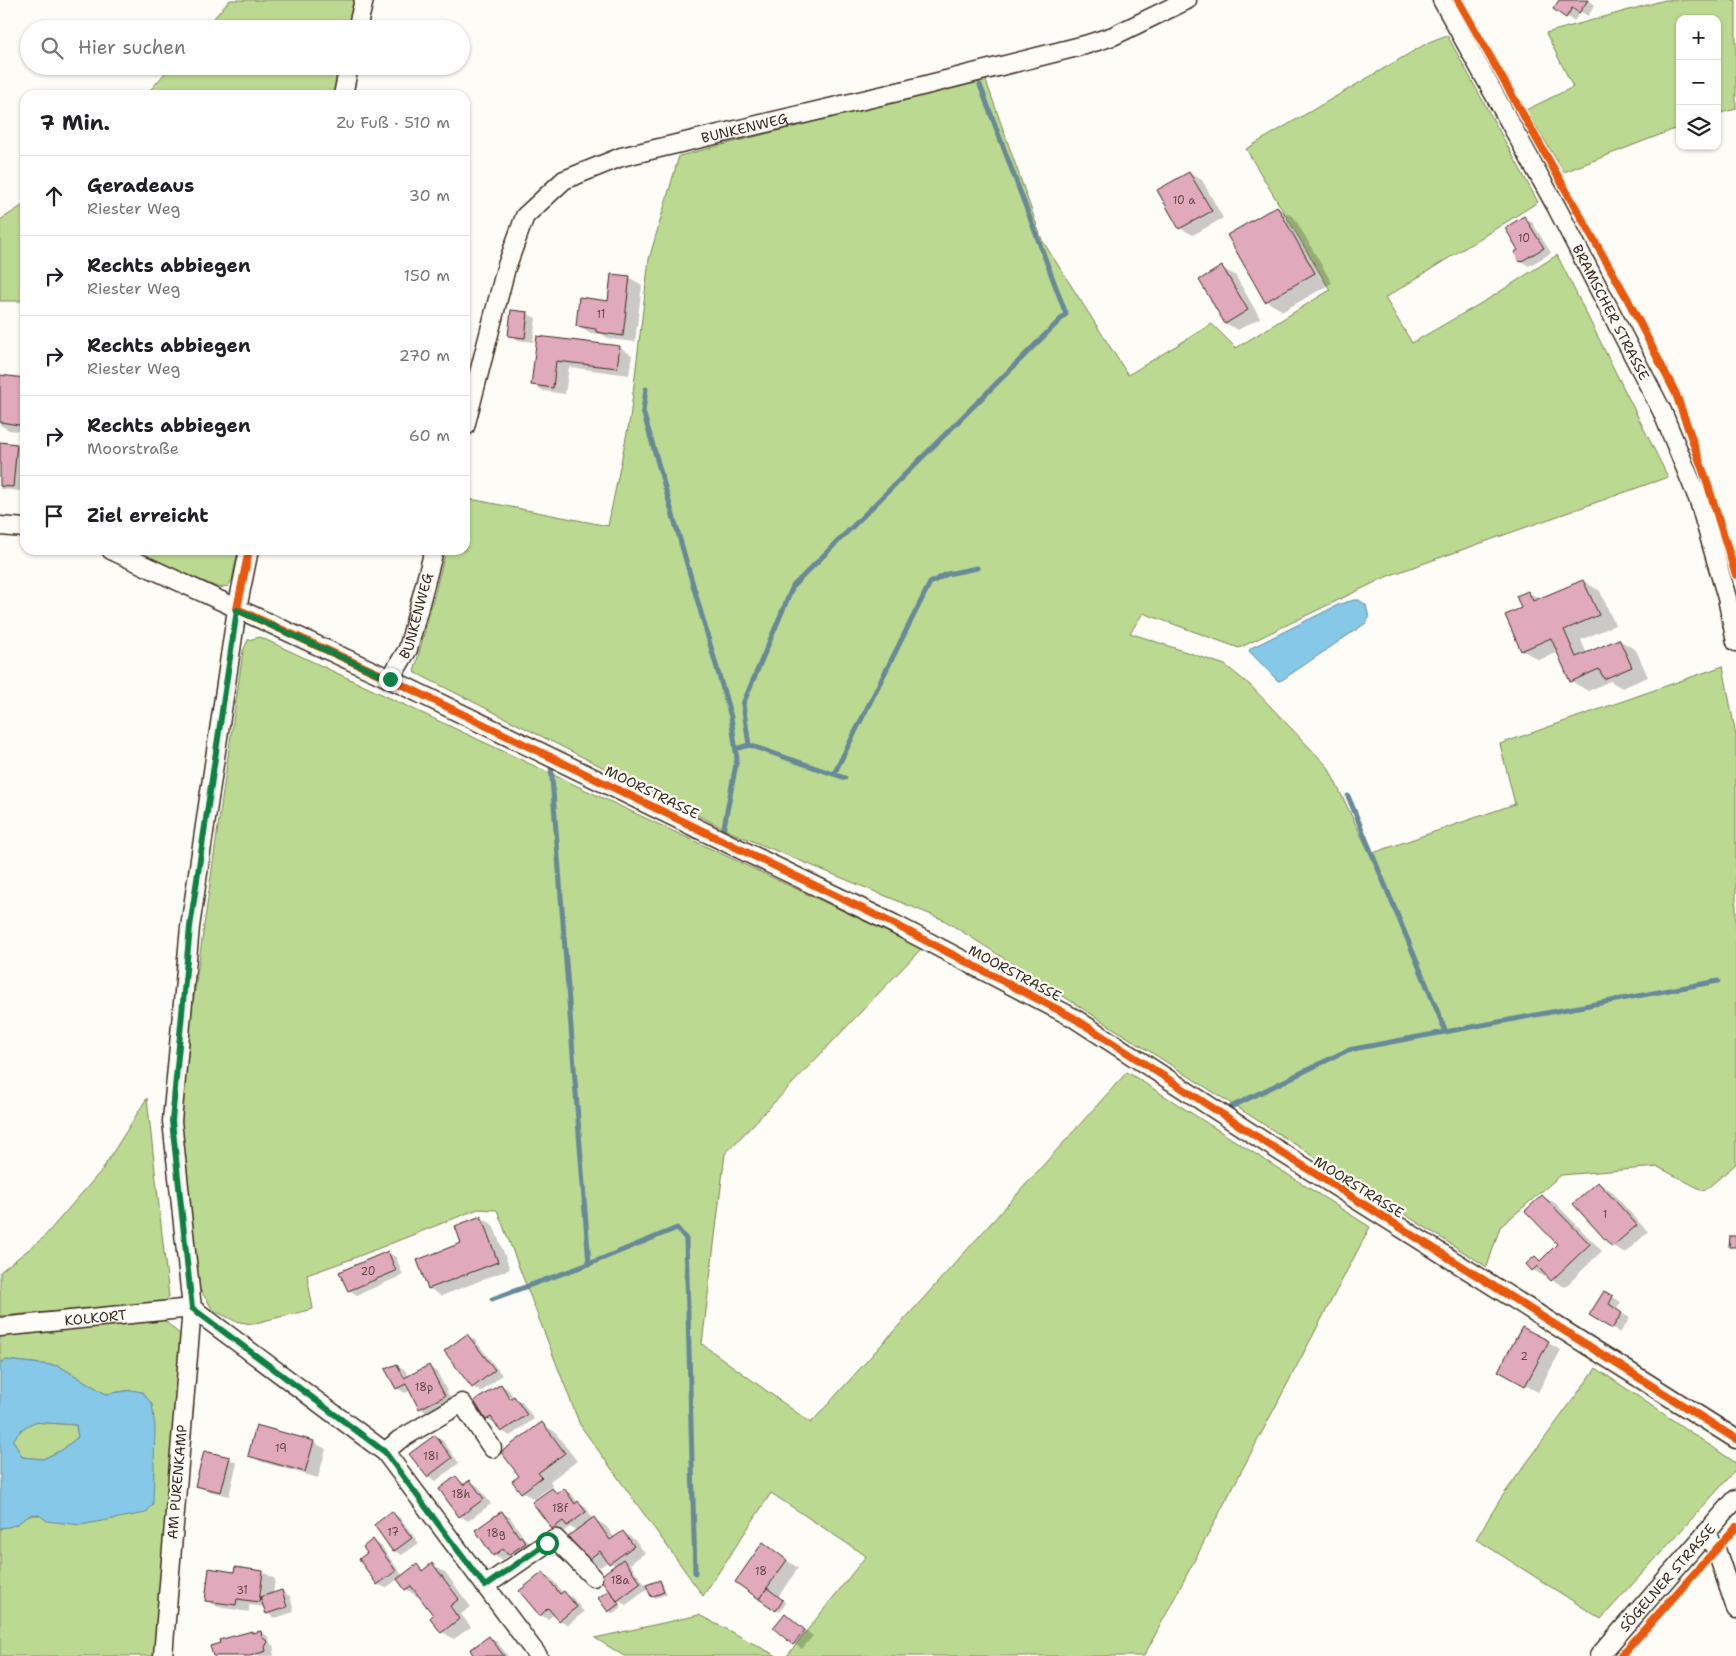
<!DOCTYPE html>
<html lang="de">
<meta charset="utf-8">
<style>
body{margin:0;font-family:"Shantell Sans",sans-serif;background:#f6f6f6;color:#202124}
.controls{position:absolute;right:15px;top:15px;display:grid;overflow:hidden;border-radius:10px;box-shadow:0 1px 4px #0004}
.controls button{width:45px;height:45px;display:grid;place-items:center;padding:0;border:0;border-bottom:1px solid #e0e0e0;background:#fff;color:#202124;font:25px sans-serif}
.stop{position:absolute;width:15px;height:15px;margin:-11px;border:4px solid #0b8043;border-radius:50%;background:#fff}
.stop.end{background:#0b8043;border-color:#fff;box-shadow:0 1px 5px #0008}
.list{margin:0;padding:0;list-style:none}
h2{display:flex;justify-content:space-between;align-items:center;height:65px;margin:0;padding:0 20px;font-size:21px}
h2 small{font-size:16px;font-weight:400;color:#757577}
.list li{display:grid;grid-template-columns:32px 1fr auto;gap:15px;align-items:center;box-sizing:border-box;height:80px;padding:0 20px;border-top:1px solid #e0e0e0}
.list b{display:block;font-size:19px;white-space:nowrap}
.list p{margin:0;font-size:16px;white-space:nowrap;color:#757577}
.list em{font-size:16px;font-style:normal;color:#757577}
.icon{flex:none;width:28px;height:28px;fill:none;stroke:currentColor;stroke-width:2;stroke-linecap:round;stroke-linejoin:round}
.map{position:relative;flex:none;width:1736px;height:1656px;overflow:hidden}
.search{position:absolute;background:#fff;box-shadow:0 1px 4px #0004;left:20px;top:20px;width:450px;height:55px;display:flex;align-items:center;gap:12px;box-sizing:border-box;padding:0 18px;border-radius:28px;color:#757577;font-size:19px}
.panel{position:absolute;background:#fff;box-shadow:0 1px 4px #0004;left:20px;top:90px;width:450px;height:465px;border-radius:15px}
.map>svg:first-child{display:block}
.green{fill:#bbd991;stroke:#7b8258}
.water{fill:#86c8e7;stroke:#688997;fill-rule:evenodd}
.shadow{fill:#0003}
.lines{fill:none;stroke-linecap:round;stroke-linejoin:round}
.stream{stroke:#688997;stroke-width:5}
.building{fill:#e0a9bc;stroke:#3b2a1e}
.minor-casing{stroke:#3b2a1e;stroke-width:21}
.minor{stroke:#fdfcf7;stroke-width:18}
.cycleway-casing{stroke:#fdfcf7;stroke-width:11}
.cycleway{stroke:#e8590c;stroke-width:8}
.route{stroke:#0b8043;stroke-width:6}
.labels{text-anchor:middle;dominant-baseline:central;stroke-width:4.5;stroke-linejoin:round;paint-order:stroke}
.number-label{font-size:11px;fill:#644a46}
.street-label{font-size:14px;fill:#3b2a1e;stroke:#fdfcf7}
</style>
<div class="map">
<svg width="1736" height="1656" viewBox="0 0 1736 1656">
<rect width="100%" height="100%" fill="#fdfcf7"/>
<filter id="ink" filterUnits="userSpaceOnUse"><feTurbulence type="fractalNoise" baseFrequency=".02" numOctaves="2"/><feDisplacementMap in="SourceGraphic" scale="10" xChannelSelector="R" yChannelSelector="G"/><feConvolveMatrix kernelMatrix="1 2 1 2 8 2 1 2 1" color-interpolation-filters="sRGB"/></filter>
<g filter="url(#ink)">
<g class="green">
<polygon points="230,0 356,0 349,29 204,29"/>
<polygon points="1665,0 1736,0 1736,109 1717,114 1717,19 1680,19 1680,127 1564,172 1526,110 1573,87 1546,33"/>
<polygon points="1447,35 1538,202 1385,298 1412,343 1490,298 1557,255 1668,477 1388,576 1239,648 1143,613 1130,633 1225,665 1250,685 1328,767 1370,854 1515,804 1500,744 1723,666 1736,736 1736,1164 1704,1191 1658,1167 1561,1175 1500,1227 1487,1267 944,920 723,829 719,826 414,672 446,550 465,550 465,498 608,526 630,418 649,259 679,156 985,78 1042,240 1128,375 1212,324 1236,348 1330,290 1246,149 1429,42"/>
<polygon points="171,66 341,66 334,95 146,95"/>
<polygon points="25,204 25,301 0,301 0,220"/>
<polygon points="129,550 238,550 232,580 228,586 219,588"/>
<polygon points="260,637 922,948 725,1154 702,1344 811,1423 1127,1072 1370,1227 1144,1656 787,1656 866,1556 771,1493 703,1596 580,1425 497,1210 478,1209 349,1260 307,1275 313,1309 251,1324 235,1321 213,1310 198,1286 177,1116 243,651 248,640"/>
<polygon points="147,1098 169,1297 165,1302 0,1316 0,1272 43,1238 102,1170"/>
<path d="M162,1318L184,1338L156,1656H0V1528C19,1527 22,1514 39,1515L132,1390L106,1394L59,1366L6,1360L0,1363V1333Z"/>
<polygon points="1596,1368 1736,1463 1736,1470 1601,1619 1476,1539 1501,1498"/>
<polygon points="34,1422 76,1425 78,1437 62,1450 43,1459 22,1457 13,1440 22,1429"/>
<polygon points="699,1615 777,1656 624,1656 595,1638"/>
</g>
<g class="water">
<polygon points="1354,600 1359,600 1366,605 1369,618 1366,623 1282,680 1278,681 1249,651 1251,648 1340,604"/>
<path d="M6,1360L59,1366L106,1394L132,1390L142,1392L152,1404L155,1427L153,1504L146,1513L80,1525L47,1521L39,1515L32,1514L15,1525L9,1527L0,1528V1363ZM34,1422L76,1425L78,1437L62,1450L43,1459L22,1457L13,1440L22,1429Z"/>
</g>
<g class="shadow">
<polygon points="1560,0 1589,0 1595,5 1588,16 1581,12 1574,21 1567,17"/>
<polygon points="1189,173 1202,180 1223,218 1193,235 1180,228"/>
<polygon points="1277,208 1294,217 1332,283 1283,311 1266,301"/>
<polygon points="1524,218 1532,222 1551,253 1529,266 1521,261 1516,253 1520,250"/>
<polygon points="1222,268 1235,275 1260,318 1238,330 1225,323"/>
<polygon points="630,278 642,285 635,342 610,339 601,334 590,333 577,326 609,302"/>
<polygon points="513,312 528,314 536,318 533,342 518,340 510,335"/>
<polygon points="538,337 619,347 632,355 629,375 569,367 565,394 544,391 532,384"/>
<polygon points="0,376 25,379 25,432 9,430 0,425"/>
<polygon points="0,444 17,445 25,450 21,491 0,489"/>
<polygon points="1583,581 1600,591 1615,625 1581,640 1587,654 1619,640 1636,650 1648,677 1622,688 1610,681 1588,691 1571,681 1558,652 1539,660 1522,650 1522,609 1528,592 1541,599"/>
<polygon points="1598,1183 1610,1190 1648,1232 1625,1253 1613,1246"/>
<polygon points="1542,1196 1555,1203 1602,1251 1565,1287 1552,1280 1547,1275 1545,1277 1533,1270 1535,1257 1541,1261 1559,1244"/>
<polygon points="481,1217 493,1225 510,1269 441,1296 429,1288"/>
<polygon points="388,1253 396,1257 403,1275 357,1295 349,1290"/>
<polygon points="1605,1292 1621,1302 1616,1310 1630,1318 1620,1333 1590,1315"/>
<polygon points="1522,1328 1561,1350 1538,1392 1512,1378"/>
<polygon points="467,1335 475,1340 502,1375 481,1392 473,1387"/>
<polygon points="397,1365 405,1370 409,1377 429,1367 437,1372 452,1401 428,1413 420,1408 411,1390 405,1393 397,1388"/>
<polygon points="501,1385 509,1390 514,1398 522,1402 534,1419 510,1436 502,1431 496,1423 487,1419"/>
<polygon points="542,1424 554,1431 577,1461 550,1481 553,1485 534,1499 522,1492 520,1477"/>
<polygon points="435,1436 443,1441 459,1463 436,1481 428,1476"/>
<polygon points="313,1442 326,1449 318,1478 262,1462 249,1455"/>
<polygon points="229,1459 237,1463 229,1496 205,1490 197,1485"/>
<polygon points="456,1478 466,1485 470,1481 478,1486 491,1504 468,1521 460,1516 441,1489"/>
<polygon points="552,1489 559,1493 564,1490 572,1494 578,1503 586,1507 592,1518 606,1526 615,1538 623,1532 635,1540 645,1553 630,1564 647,1587 660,1582 663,1584 667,1594 655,1598 652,1596 649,1588 626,1605 617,1600 622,1607 613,1614 609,1611 600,1599 609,1592 616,1566 609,1561 600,1567 587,1560 577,1531 570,1527 561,1533 553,1528 534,1503"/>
<polygon points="392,1513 400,1518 419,1543 402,1555 394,1551"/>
<polygon points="502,1513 510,1517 525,1539 529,1542 533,1548 517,1559 509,1555 502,1560 493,1555"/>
<polygon points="373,1541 381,1546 403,1576 417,1566 425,1571 432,1565 445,1572 471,1607 461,1614 471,1627 454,1639 442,1632 435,1616 420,1595 418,1597 406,1589 398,1579 386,1588 377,1584 369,1553"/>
<polygon points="763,1544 798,1568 778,1597 786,1603 780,1612 737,1581"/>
<polygon points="263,1572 275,1579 273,1594 282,1592 290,1596 294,1612 275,1618 267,1613 265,1607 249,1605 249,1612 218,1607 206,1600 235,1573"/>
<polygon points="543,1574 551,1578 563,1593 572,1597 584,1612 568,1625 560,1620 555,1614 548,1619 540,1615"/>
<polygon points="785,1614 813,1636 802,1649 794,1644"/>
<polygon points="252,1632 254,1634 261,1632 269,1637 270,1643 275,1647 273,1652 274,1656 214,1656"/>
<polygon points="489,1637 497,1642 508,1656 476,1656"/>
</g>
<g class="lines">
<g class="stream">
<polyline points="646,389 643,411 731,717 737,759 723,832"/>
<polyline points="749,745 845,778"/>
<polyline points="736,749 749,745 743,704 793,586 1066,314 980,85"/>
<polyline points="551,765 589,1264"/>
<polyline points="834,774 930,583 947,574 977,568"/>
<polyline points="1348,796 1446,1032"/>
<polyline points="1231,1107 1348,1050 1718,981"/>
<polyline points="492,1299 589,1264 677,1228 686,1239 695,1573"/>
</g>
</g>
<g class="building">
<polygon points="1559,0 1588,0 1579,13 1572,8 1566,18 1553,9"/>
<polygon points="1189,172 1212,211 1179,229 1157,190"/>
<polygon points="1277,206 1315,273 1265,302 1227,235"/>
<polygon points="1524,216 1544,248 1520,262 1514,252 1518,250 1505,228"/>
<polygon points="1222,266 1248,310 1225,324 1199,280"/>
<polygon points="611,274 630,276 623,336 596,332 596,329 576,326 579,297 608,301"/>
<polygon points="511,310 528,312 525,338 508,336"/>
<polygon points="537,336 620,346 617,368 556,361 553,388 531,385"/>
<polygon points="0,375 25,378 25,426 0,422"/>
<polygon points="0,442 17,444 13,487 0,486"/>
<polygon points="1583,580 1599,615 1564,630 1576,657 1619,639 1632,667 1604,679 1599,669 1570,682 1551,638 1521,651 1505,615 1521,608 1516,596 1528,591 1533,601"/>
<polygon points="1598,1182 1637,1225 1612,1247 1573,1204"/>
<polygon points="1542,1195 1590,1244 1551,1281 1537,1266 1532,1271 1526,1264 1535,1256 1540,1261 1557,1244 1525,1211"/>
<polygon points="481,1216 498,1262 428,1289 417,1260 461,1243 455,1226"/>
<polygon points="1730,1236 1736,1236 1736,1247 1729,1247"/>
<polygon points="388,1251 396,1271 348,1291 339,1272"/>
<polygon points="1604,1291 1613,1296 1609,1304 1622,1313 1612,1329 1589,1315"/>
<polygon points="1522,1327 1549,1341 1525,1386 1498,1371"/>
<polygon points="467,1334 495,1370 472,1388 444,1351"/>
<polygon points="397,1364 404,1378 429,1365 445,1396 419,1409 406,1384 396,1389 385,1369"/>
<polygon points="501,1384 510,1399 514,1396 527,1415 501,1432 491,1417 486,1420 474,1401"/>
<polygon points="542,1422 565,1453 538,1473 542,1477 521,1493 512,1481 519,1476 501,1452"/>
<polygon points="256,1425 314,1441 305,1472 248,1456"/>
<polygon points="435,1435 452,1458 427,1477 409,1454"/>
<polygon points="204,1451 230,1457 221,1492 195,1486"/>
<polygon points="456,1476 463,1485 470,1480 484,1499 459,1517 439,1489"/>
<polygon points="552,1488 557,1494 564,1488 575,1504 578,1501 586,1512 567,1526 563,1521 552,1529 532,1502"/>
<polygon points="392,1511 412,1538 393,1552 374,1525"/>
<polygon points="502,1511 519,1537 521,1536 526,1543 508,1555 503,1549 493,1556 475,1530"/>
<polygon points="594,1517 610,1540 623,1531 634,1546 609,1564 600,1551 586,1561 568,1536"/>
<polygon points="373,1539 396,1571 377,1585 359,1559 367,1553 363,1547"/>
<polygon points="763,1542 787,1560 759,1599 735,1582"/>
<polygon points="623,1559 641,1583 617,1601 599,1577"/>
<polygon points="432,1563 459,1599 450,1606 459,1619 441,1633 430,1618 433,1615 411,1586 405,1590 397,1579 417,1564 422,1571"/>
<polygon points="235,1567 263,1571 259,1602 237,1599 236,1605 205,1601 209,1568 234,1572"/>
<polygon points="543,1572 560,1594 564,1591 577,1607 559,1621 548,1608 540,1616 519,1591"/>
<polygon points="660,1580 664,1592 651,1597 646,1585"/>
<polygon points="767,1588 783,1600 776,1611 759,1599"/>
<polygon points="282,1590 287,1607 266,1614 260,1597"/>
<polygon points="609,1590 619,1604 608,1612 598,1598"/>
<polygon points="785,1613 805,1630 793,1645 773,1628"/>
<polygon points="252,1631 252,1633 261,1631 262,1637 268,1642 265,1647 266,1651 250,1656 213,1656 210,1646 220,1643 219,1640"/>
<polygon points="489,1636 504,1656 474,1656 470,1650"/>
</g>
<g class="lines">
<g class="minor-casing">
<g id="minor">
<path id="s1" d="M1442,0L1557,208L1662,411L1699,501L1727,598L1736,642"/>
<polyline points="357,29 364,0"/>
<polyline points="343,95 349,66"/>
<path id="s2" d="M465,427L506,268L525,216L564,180L621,157L910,89L1085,45L1113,36L1187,0"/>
<polyline points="0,526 25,528"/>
<polyline points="111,550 390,679 894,924 1074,1018 1265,1142 1736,1439"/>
<polyline points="249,550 237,609 190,927 172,1121 192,1308 385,1452 538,1656"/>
<path id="s3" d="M390,679L408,649L434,550"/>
<path id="s4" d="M0,1327L192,1308L163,1656"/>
<polyline points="385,1452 399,1440 462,1403 492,1448"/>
<polyline points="1705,1534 1716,1549 1736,1609"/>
<polyline points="485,1586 547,1543 556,1539 593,1577"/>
<path id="s5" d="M1599,1656L1736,1499"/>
</g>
</g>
<use href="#minor" class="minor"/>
<g class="cycleway-casing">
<g id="cycleway">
<polyline points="1458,0 1627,298 1676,394 1706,479 1736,575"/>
<polyline points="249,550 237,609 390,679 894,924 1074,1018 1265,1142 1736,1439"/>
<polyline points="1621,1656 1736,1527"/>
</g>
</g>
<use href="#cycleway" class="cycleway"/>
</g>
</g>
<g class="lines" filter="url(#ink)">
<polyline class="route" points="390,679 237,610 190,927 172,1121 192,1308 385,1452 453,1544 485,1586 547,1543"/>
</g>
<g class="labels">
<g class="number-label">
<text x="1184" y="200">10 a</text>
<text x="1524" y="238">10</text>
<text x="601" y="314">11</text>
<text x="1605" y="1214">1</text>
<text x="368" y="1271">20</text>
<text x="1524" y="1356">2</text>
<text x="424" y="1387">18p</text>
<text x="281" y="1448">19</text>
<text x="431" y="1456">18i</text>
<text x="461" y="1494">18h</text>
<text x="560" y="1508">18f</text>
<text x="393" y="1532">17</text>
<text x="496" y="1533">18g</text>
<text x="761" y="1571">18</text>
<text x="620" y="1580">18a</text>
<text x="242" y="1590">31</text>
</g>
<g class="street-label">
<text stroke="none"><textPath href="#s2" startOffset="461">BUNKENWEG</textPath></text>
<text stroke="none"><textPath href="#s1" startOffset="355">BRAMSCHER STRASSE</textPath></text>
<text stroke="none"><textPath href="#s3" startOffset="69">BUNKENWEG</textPath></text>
<text transform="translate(652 792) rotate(26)">MOORSTRASSE</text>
<text transform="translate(1015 973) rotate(28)">MOORSTRASSE</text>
<text transform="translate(1359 1187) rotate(32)">MOORSTRASSE</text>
<text stroke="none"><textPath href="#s4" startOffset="96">KOLKORT</textPath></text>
<text transform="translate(177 1482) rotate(-85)">AM PURENKAMP</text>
<text stroke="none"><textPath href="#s5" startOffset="104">SÖGELNER STRASSE</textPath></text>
</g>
</g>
</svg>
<div class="controls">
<button>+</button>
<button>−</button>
<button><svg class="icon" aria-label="layers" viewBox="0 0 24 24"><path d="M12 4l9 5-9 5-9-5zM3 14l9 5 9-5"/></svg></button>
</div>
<div class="stop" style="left:547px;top:1543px"></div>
<div class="stop end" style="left:390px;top:679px"></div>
<div class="search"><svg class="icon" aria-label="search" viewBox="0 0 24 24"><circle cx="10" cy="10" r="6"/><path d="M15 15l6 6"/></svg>Hier suchen</div>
<section class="panel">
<h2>7 Min.<small>Zu Fuß · 510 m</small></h2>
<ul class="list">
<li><svg class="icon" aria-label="ahead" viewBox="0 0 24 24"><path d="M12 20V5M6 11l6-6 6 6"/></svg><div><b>Geradeaus</b><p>Riester Weg</p></div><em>30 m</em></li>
<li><svg class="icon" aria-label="right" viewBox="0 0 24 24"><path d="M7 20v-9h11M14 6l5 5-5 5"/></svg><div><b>Rechts abbiegen</b><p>Riester Weg</p></div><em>150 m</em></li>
<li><svg class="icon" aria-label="right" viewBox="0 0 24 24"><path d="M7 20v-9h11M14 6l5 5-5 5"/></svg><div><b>Rechts abbiegen</b><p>Riester Weg</p></div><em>270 m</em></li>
<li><svg class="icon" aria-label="right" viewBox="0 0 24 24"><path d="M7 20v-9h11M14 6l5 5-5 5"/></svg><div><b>Rechts abbiegen</b><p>Moorstraße</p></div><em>60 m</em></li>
<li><svg class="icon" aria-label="arrive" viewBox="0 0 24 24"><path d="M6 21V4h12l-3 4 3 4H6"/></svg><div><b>Ziel erreicht</b></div></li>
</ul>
</section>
</div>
